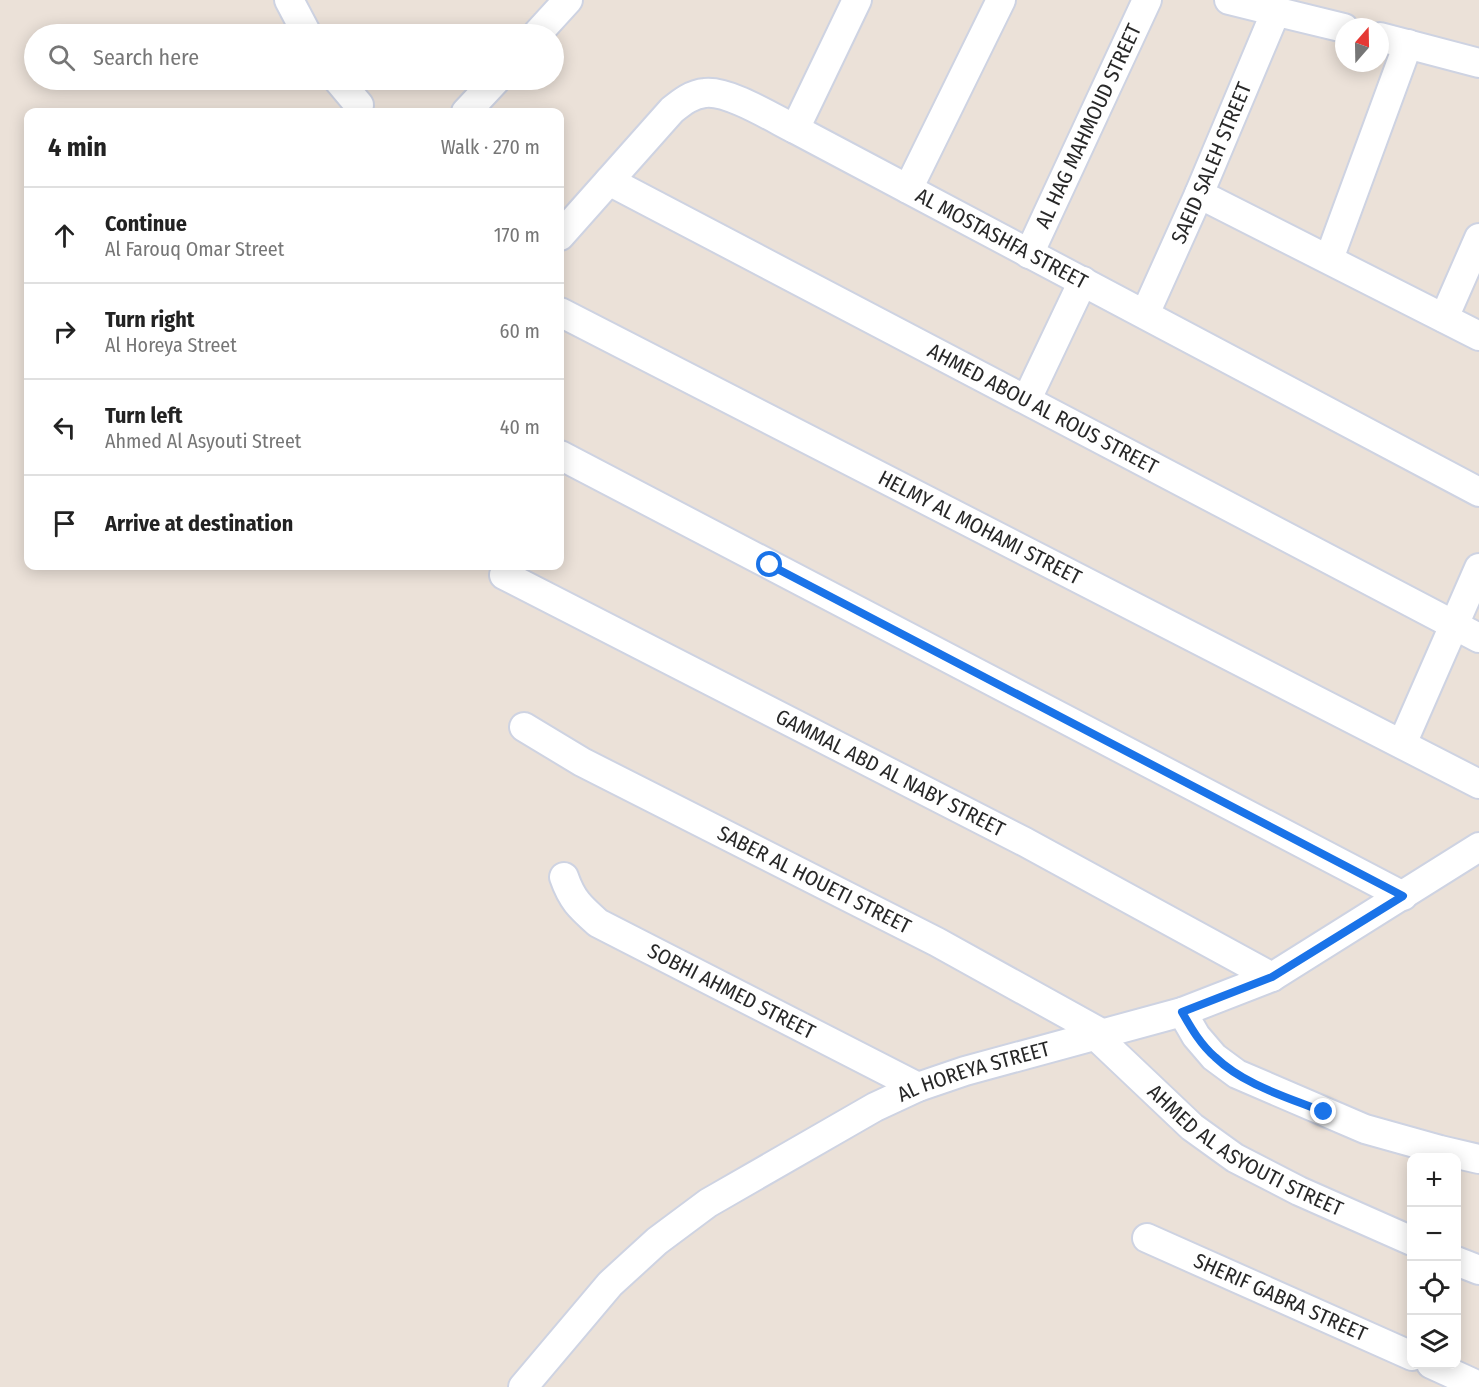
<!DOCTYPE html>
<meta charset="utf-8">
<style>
body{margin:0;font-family:"Fira Sans Condensed",sans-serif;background:#f2f2f2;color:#222}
.controls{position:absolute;right:18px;bottom:18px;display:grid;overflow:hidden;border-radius:12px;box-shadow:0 3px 15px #0003}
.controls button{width:54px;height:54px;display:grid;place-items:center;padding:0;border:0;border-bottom:2px solid #e0e0e0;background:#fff;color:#222;font:30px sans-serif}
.compass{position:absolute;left:1335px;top:18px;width:54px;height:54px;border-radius:50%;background:#fff;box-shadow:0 3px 15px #0003;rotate:20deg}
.stop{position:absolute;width:18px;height:18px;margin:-14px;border:4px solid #1a73e8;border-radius:50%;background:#fff}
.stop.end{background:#1a73e8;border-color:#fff;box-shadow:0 2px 6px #0008}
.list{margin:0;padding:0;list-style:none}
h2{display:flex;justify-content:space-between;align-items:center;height:78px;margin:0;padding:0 24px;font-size:26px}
h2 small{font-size:20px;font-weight:400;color:#767676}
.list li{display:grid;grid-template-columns:39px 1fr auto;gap:18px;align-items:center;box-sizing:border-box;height:96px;padding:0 24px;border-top:2px solid #e0e0e0}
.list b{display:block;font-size:22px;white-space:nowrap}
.list p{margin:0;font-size:20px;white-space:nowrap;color:#767676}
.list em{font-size:20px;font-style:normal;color:#767676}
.icon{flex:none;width:33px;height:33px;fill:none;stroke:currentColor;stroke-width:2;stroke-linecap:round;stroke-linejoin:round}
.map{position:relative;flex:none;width:1479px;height:1387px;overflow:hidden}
.search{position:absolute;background:#fff;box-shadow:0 3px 15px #0003;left:24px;top:24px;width:540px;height:66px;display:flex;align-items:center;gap:15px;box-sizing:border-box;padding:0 21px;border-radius:33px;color:#767676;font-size:22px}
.panel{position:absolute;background:#fff;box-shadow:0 3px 15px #0003;left:24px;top:108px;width:540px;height:462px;border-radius:12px}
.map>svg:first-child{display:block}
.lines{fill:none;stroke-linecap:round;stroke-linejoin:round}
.minor-casing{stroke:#ced3e2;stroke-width:32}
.minor{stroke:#fff;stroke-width:28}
.route{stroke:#1a73e8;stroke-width:8}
.labels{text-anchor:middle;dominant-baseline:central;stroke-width:4.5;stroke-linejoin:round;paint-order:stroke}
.street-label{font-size:21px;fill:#282828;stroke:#fff}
</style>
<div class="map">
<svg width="1479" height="1387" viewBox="0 0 1479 1387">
<rect width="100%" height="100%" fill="#ebe1d8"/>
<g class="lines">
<g class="minor-casing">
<g id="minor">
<polyline points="289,0 307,34"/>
<polyline points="1229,0 1344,28"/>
<polyline points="537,34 568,0"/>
<polyline points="1380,37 1479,63"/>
<polyline points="338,80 359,105"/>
<polyline points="466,112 496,80"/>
<polyline points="795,129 857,0"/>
<path id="s1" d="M609,181L1479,638"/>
<polyline points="908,189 1001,0"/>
<polyline points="1199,194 1479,336"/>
<path id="s2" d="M560,236L672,110C682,102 692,94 705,93C728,90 773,118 795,129L1479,492"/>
<path id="s3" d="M1029,254L1147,0"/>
<polyline points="1329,259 1408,44"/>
<path id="s4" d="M560,312L1479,784"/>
<path id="s5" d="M1145,314L1199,194L1276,11"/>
<polyline points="1444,318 1479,238"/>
<polyline points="1027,399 1083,281"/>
<polyline points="560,455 1403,896"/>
<path id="s6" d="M504,575L1025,842L1272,977"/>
<path id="s7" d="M524,727L582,762L937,942L1103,1034"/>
<polyline points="1402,744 1479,568"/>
<path id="s8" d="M564,877C572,900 580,907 598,923L918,1087"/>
<polyline points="1182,1012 1196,1036 1214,1057 1237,1074 1365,1129 1440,1150 1479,1159"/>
<path id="s9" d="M1096,1036L1192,1127L1235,1158L1299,1191L1412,1241"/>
<path id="s10" d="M1147,1238L1412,1356"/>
<polyline points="1456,1261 1479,1270"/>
<polyline points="1431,1364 1479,1386"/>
<path id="s11" d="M523,1387L610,1284L657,1241L708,1203L875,1107L918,1087L965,1071L1182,1012L1272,977L1479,847"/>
</g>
</g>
<use href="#minor" class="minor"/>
</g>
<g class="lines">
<path class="route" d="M770,565L1403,896L1272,977L1182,1012C1191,1028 1201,1045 1215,1057C1244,1085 1287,1097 1324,1112"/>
</g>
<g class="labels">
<g class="street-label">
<text stroke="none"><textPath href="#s3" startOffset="141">AL HAG MAHMOUD STREET</textPath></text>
<text stroke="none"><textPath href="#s5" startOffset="165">SAEID SALEH STREET</textPath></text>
<text stroke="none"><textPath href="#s2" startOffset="538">AL MOSTASHFA STREET</textPath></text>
<text stroke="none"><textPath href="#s1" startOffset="490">AHMED ABOU AL ROUS STREET</textPath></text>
<text stroke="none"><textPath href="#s4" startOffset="472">HELMY AL MOHAMI STREET</textPath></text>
<text stroke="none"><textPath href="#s6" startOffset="434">GAMMAL ABD AL NABY STREET</textPath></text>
<text stroke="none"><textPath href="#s7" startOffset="328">SABER AL HOUETI STREET</textPath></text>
<text stroke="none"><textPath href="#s8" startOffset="208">SOBHI AHMED STREET</textPath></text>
<text stroke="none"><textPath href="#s11" startOffset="560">AL HOREYA STREET</textPath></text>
<text stroke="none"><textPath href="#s9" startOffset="190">AHMED AL ASYOUTI STREET</textPath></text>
<text stroke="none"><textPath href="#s10" startOffset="146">SHERIF GABRA STREET</textPath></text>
</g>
</g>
</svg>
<div class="controls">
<button>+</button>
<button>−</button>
<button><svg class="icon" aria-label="locate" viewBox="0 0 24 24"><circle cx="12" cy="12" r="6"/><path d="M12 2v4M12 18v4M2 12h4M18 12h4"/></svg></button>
<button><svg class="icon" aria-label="layers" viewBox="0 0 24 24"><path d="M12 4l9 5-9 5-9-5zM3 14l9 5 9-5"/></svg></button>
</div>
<svg class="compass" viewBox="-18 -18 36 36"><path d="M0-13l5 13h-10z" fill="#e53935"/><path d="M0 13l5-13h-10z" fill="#767676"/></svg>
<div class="stop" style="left:770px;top:565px"></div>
<div class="stop end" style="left:1324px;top:1112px"></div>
<div class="search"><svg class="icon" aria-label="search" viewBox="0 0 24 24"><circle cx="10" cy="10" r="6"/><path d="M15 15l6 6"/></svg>Search here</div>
<section class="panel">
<h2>4 min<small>Walk · 270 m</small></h2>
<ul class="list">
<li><svg class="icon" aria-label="ahead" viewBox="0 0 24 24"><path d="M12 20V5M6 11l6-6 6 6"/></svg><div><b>Continue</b><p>Al Farouq Omar Street</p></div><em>170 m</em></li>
<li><svg class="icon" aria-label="right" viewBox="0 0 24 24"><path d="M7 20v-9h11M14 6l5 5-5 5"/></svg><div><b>Turn right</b><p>Al Horeya Street</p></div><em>60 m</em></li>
<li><svg class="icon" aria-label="left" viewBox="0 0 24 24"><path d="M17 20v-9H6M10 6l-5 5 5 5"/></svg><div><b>Turn left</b><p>Ahmed Al Asyouti Street</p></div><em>40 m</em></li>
<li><svg class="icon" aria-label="arrive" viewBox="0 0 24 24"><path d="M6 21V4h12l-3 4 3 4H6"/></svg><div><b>Arrive at destination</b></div></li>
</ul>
</section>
</div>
